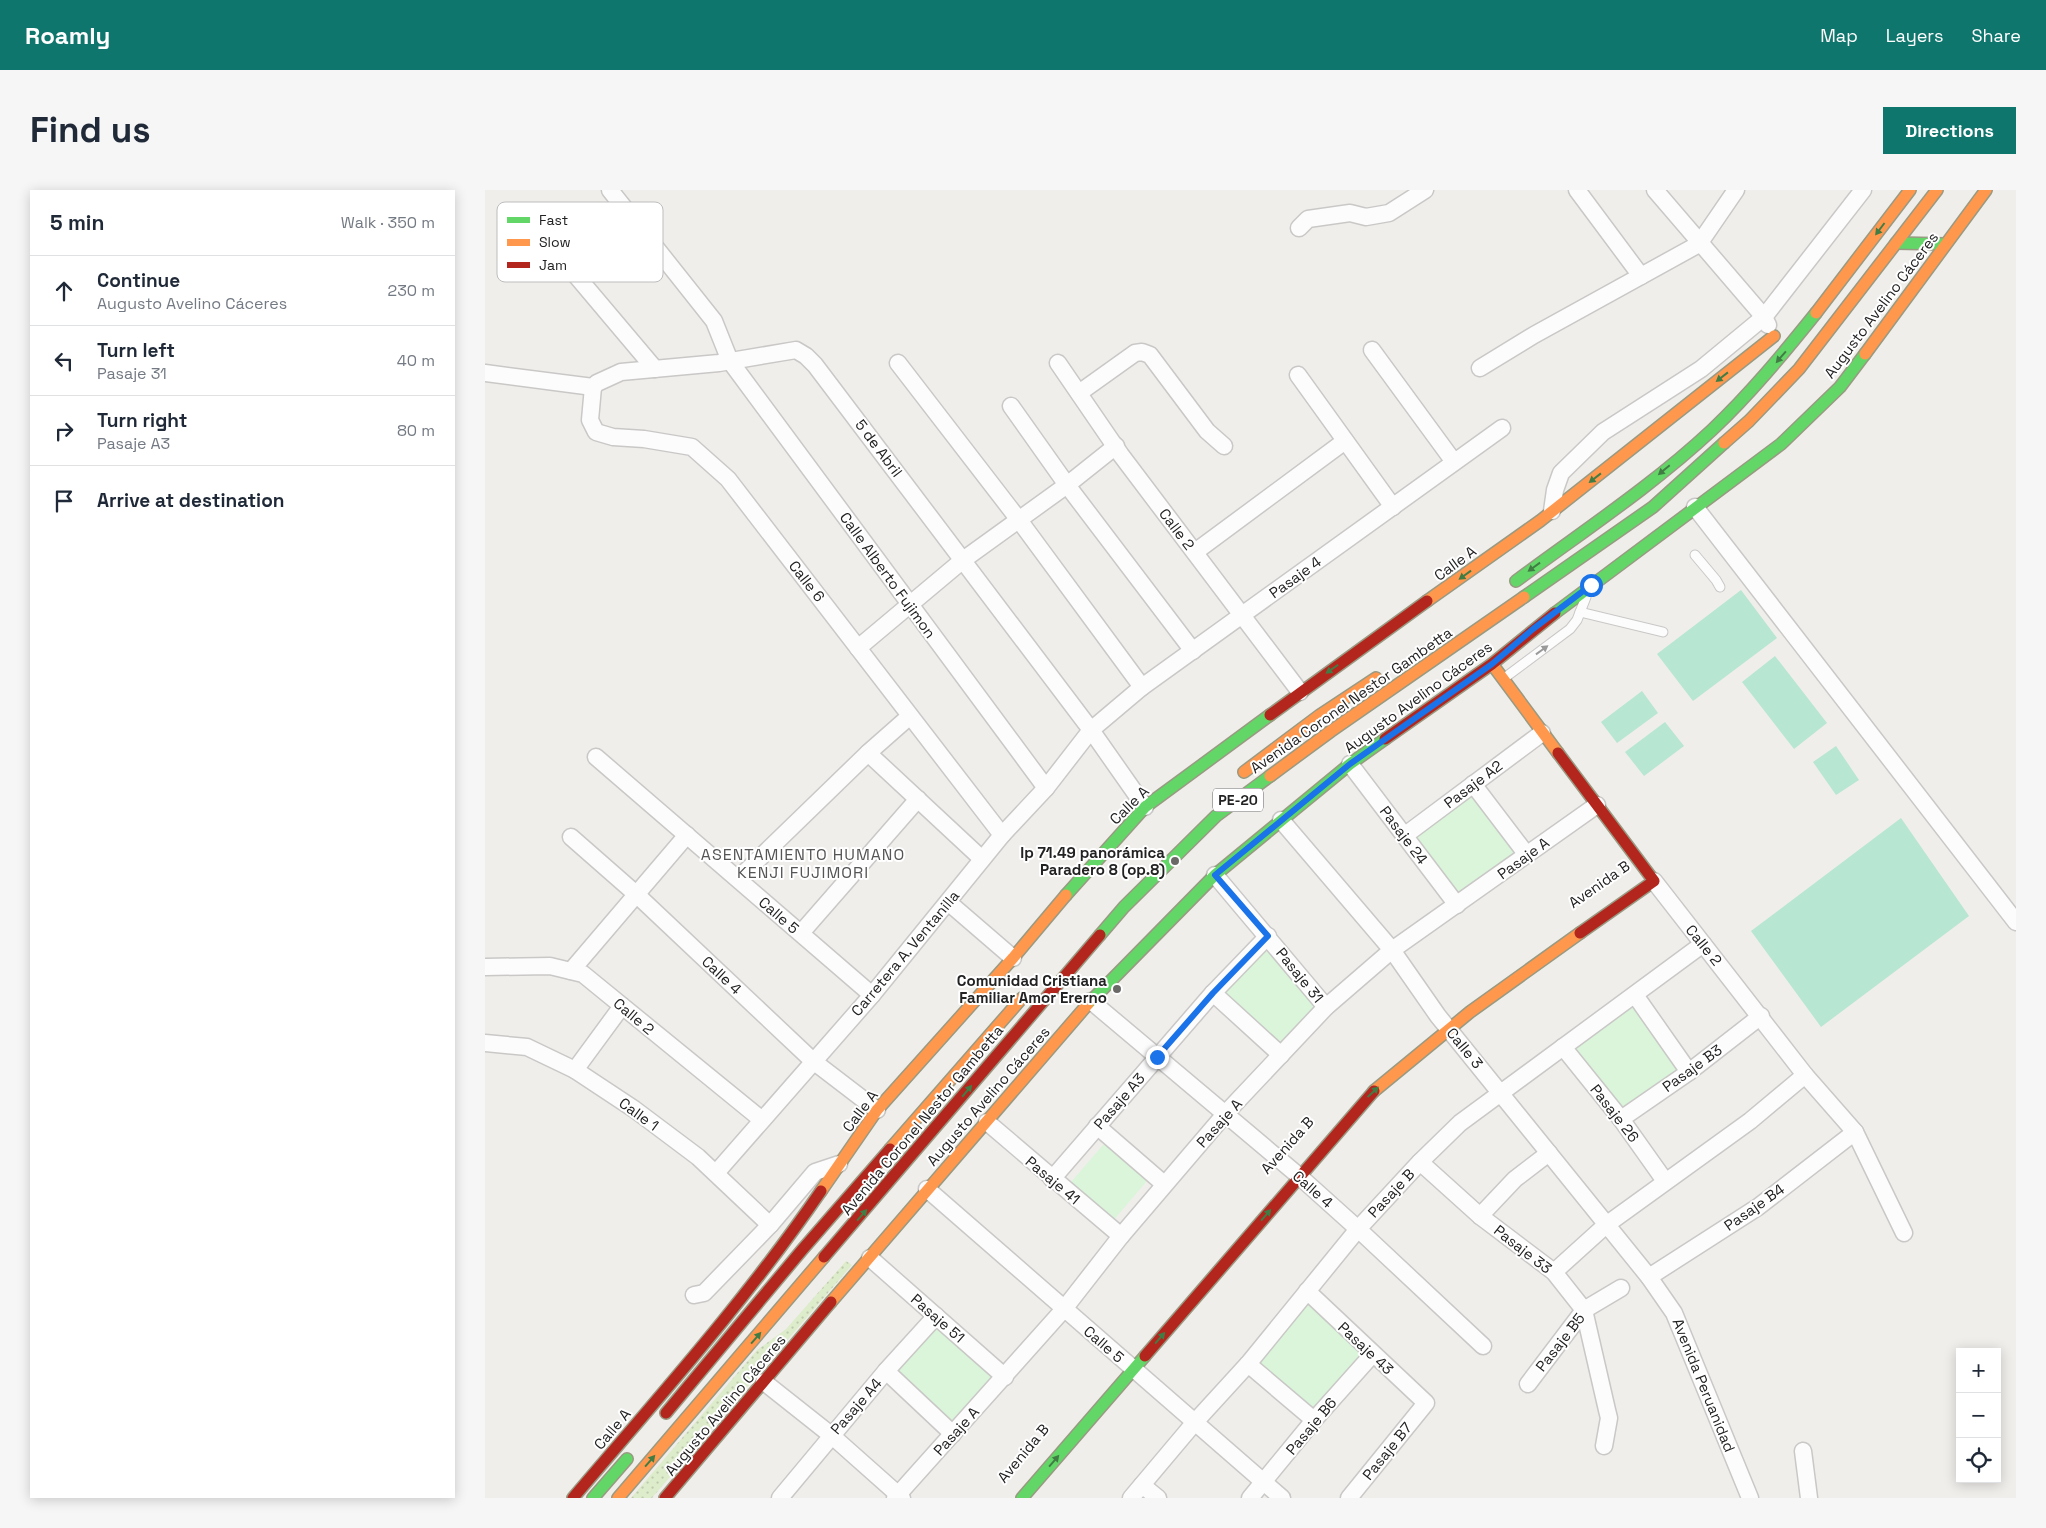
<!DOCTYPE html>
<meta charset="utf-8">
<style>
body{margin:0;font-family:"Space Grotesk",sans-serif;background:#f6f6f7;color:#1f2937}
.controls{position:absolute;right:15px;bottom:15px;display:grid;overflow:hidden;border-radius:0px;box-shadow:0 2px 12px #0003}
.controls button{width:45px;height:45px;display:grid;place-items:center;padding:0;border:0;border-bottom:1px solid #e0e1e3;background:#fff;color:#1f2937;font:25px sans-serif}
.stop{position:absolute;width:15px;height:15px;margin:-11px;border:4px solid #1a73e8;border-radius:50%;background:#fff}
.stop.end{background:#1a73e8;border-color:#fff;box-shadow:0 1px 5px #0008}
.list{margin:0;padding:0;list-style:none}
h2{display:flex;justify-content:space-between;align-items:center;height:65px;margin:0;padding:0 20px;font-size:21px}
h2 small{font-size:16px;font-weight:400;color:#747a83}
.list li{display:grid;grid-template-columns:32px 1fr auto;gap:15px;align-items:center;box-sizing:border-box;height:70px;padding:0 20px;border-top:1px solid #e0e1e3}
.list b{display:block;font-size:19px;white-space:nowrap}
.list p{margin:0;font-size:16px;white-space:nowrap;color:#747a83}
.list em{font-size:16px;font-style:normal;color:#747a83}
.icon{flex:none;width:28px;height:28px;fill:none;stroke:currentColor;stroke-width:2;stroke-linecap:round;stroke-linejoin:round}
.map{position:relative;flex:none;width:1531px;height:1308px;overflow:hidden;border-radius:0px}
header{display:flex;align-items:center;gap:30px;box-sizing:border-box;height:70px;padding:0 25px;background:#0f766e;color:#fff}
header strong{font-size:24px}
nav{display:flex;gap:28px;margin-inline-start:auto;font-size:18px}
.intro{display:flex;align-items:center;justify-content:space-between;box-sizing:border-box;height:120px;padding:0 30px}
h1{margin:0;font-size:35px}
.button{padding:12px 22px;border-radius:0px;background:#0f766e;color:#fff;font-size:18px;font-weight:700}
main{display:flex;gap:30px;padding:0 30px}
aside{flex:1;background:#fff;border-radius:0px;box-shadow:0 2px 12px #0003}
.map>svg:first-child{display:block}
.grass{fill:url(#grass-dots)}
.park{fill:#daf5da}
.pitch{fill:#b7e6d2}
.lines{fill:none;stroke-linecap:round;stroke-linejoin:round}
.lane-casing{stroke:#c9c8c7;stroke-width:11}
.street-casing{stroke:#c9c8c7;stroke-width:19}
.fast-casing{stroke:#999a82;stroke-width:14}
.slow-casing{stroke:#999a82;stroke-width:14}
.jam-casing{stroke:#999a82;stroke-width:14}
.lane{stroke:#fdfcfc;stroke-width:9}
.street{stroke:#fdfcfc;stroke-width:16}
.fast{stroke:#63d668;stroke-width:11}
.slow{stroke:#ff974d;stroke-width:11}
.jam{stroke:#b3261e;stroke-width:11}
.oneway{fill:#427c45}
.oneway2{fill:#9a9a9a}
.route{stroke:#1a73e8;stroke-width:6}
.poi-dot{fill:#6a6968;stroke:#fff;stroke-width:2}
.labels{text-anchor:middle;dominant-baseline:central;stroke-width:4;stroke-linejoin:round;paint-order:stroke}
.shield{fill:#fff;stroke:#646464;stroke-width:1}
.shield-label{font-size:14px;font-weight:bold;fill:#222}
.street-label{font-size:15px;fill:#222;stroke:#fff}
.poi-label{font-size:15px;font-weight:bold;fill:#222;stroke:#fff;text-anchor:end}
.neighbourhood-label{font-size:16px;letter-spacing:1px;fill:#555;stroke:#fff}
.key{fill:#fff;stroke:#bdbdbd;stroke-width:1}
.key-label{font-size:14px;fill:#222}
</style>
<header>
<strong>Roamly</strong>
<nav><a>Map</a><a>Layers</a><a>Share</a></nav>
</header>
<div class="intro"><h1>Find us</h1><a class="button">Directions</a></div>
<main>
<aside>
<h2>5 min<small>Walk · 350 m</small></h2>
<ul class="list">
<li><svg class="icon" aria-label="ahead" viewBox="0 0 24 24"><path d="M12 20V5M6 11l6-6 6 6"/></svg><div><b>Continue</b><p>Augusto Avelino Cáceres</p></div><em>230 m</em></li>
<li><svg class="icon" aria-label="left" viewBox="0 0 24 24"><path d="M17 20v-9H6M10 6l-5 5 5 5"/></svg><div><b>Turn left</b><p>Pasaje 31</p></div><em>40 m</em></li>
<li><svg class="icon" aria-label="right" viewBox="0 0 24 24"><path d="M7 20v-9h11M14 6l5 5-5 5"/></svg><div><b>Turn right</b><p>Pasaje A3</p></div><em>80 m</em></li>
<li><svg class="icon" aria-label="arrive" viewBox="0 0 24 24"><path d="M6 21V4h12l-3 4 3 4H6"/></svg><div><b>Arrive at destination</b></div></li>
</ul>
</aside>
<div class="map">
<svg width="1531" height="1308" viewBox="0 0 1531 1308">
<defs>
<pattern id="grass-dots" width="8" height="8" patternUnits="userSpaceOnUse" patternTransform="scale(1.25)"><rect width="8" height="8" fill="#ddeccb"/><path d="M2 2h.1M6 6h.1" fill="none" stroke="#bdcaae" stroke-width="1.8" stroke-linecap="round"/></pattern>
</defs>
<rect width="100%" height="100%" fill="#f0eeeb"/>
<polygon class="grass" points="361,1071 367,1075 167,1308 146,1308 272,1160 301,1139"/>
<g class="park">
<polygon points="984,602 992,605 1032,661 1030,667 979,706 971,705 927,648"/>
<polygon points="782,753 835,814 795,858 736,804"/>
<polygon points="1147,813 1193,875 1192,880 1140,918 1135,918 1087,859"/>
<polygon points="623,954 660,985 661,992 627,1032 586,998 587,991 618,955"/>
<polygon points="824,1115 876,1163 876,1168 830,1221 771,1170 818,1116"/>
<polygon points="450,1134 508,1182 508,1188 467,1235 412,1180"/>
</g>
<g class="pitch">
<polygon points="1256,400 1292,448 1208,511 1172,464"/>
<polygon points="1290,466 1342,533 1309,559 1257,492"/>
<polygon points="1157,501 1173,523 1132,553 1116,532"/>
<polygon points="1180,532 1199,556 1159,586 1140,562"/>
<polygon points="1351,556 1374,590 1351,605 1328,572"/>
<polygon points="1416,628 1484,726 1336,837 1266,741"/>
</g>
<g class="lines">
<g class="lane-casing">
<g id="lane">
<polyline points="1210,365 1231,390 1235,397"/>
<polyline points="1095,422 1178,442"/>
<polyline points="1018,489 1085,439 1092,430 1101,407"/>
</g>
</g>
<g class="street-casing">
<g id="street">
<polyline points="125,0 229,131 245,171 561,598"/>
<polyline points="1092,0 1156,86"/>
<polyline points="1170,0 1279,127 1283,135"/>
<polyline points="40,25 170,179"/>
<polyline points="814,38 823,29 865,23 881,27 904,23 940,0"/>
<polyline points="887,160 969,272"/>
<polyline points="413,173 534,330 657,497"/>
<polyline points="573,173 636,265 815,502"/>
<polyline points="995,178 1049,145 1214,54 1251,0"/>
<polyline points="0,183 108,197 112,193 136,182 234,173 311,160 321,166 330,175 606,540 660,617"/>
<polyline points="813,185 908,317"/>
<polyline points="108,197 105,230 111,242 128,247 159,249 207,257 243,289 517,645"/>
<polyline points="594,203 650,163 657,162 665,165 722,241 739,256"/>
<polyline points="526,216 582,295 708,461"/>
<polyline points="1210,317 1531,732"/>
<polyline points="1067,321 1070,300 1076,283 1118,242 1216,179 1279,127 1378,0"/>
<polyline points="710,362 860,251"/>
<polyline points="373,458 478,370 582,295 631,256"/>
<polyline points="383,563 497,669"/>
<polyline points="111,567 387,805"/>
<polyline points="865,574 972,715"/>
<polyline points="988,594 1042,665"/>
<polyline points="796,630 907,760 953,826 1164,1087 1189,1123 1265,1308"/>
<polyline points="919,646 1057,543"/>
<polyline points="86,647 151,704 328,871 392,920"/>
<polyline points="730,685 841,817"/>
<polyline points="253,689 383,563 425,526"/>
<polyline points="1169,691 1320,885 1370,942 1419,1043"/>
<polyline points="463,712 528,768"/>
<polyline points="316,743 433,609"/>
<polyline points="0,777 65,776 98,784 277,930"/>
<polyline points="86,781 202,645"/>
<polyline points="728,803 796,865"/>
<polyline points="1150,805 1204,882"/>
<polyline points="606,811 814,986 873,1039 998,1156"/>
<polyline points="0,853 42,857 90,880 149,919 213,967 285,1035"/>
<polyline points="1078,857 1136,929 1180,991"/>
<polyline points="90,880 137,816"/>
<polyline points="1136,929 1204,882 1276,826"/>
<polyline points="502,932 636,1046"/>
<polyline points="612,936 679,994"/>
<polyline points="935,972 995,1026 1069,1082 1099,1120 1122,1220 1124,1228 1119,1256"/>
<polyline points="231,983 387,805 517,645 561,598 606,540 657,497 1017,238"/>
<polyline points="567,989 728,803 783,746"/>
<polyline points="442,999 797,1308"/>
<polyline points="995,1026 1030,989 1064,963"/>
<polyline points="385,1068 520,1187"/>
<polyline points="1069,1082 1121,1035 1265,931 1320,885"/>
<polyline points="1164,1087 1273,1017 1370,942"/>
<polyline points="822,1101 941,1213 864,1308"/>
<polyline points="209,1105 219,1103 285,1035 330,982 354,974"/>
<polyline points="763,1174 829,1230"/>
<polyline points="401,1181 468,1244"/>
<polyline points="279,1192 346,1245 417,1308"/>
<polyline points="1043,1194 1099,1120 1136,1098"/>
<polyline points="1318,1261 1324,1308"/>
<polyline points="657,1295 673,1308"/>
<polyline points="295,1308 401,1181 451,1126"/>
<polyline points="410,1308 579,1119 636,1046 741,923 841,817 907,760 1112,615"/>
<polyline points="646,1308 710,1232 763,1174 873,1039 935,972 975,933 1218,754"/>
<polyline points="765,1308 829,1230 887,1165"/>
</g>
</g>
<g class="fast-casing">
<g id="fast">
<polyline points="1411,53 1460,54"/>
<path d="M1031,391C1097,342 1167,296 1227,240C1265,204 1298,164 1331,123"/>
<polyline points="1039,407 1168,317 1239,253"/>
<polyline points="1070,423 1296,254 1355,197 1380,164"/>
<polyline points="581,705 660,617 785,525"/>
<polyline points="615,745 639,717 731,626 785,586"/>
<polyline points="603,814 730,685 865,574 900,549"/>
<polyline points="108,1308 142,1269"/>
<polyline points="537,1308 660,1166"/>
</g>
</g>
<g class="slow-casing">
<g id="slow">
<polyline points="1331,123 1425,0"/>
<polyline points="1380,164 1501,0"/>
<polyline points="1239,253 1264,231 1314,179 1452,0"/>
<polyline points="942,411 1055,331 1289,146"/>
<polyline points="1007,474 1073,563"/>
<polyline points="759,582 835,525 891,488"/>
<polyline points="785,586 846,541 1039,407"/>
<polyline points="889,901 985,822 1095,743"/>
<polyline points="405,959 537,808"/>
<polyline points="336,1001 392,920 528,768 581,705"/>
<polyline points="346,1112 603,814"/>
<polyline points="133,1308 339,1067"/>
</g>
</g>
<g class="jam-casing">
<g id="jam">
<polyline points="785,525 942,411"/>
<polyline points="900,549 1007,474 1070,423"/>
<polyline points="1073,563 1169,691 1095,743"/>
<polyline points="339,1067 615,745"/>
<polyline points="660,1166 889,901"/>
<polyline points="181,1223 317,1060 405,959"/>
<path d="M88,1308C173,1208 262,1109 336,1001"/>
<polyline points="180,1308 346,1112"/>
</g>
</g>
<use href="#lane" class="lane"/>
<use href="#street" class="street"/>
<use href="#fast" class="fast"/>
<use href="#slow" class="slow"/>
<use href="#jam" class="jam"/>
</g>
<defs><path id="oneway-solid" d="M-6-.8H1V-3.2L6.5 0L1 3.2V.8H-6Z" transform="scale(1.25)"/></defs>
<g class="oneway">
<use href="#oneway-solid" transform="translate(1395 39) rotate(127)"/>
<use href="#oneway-solid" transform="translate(1296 167) rotate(131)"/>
<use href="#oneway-solid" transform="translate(1237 187) rotate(142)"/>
<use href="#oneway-solid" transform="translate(1179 280) rotate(140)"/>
<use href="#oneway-solid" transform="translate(1110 288) rotate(142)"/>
<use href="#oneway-solid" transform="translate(1049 377) rotate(144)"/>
<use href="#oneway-solid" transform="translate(980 385) rotate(144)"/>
<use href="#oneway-solid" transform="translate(847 479) rotate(145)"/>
<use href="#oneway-solid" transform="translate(482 901) rotate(-50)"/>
<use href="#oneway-solid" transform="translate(888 902) rotate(-43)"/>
<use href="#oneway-solid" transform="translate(377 1025) rotate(-49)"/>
<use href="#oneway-solid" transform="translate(781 1025) rotate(-49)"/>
<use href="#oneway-solid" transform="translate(271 1148) rotate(-49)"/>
<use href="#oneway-solid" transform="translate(675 1148) rotate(-49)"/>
<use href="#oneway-solid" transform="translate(165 1271) rotate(-49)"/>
<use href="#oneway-solid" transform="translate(569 1271) rotate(-49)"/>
</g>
<use class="oneway2" href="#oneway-solid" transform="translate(1057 460) rotate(-36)"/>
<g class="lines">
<polyline class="route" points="672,867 728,803 783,746 730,685 865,574 1007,474 1048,439 1106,395"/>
</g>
<g class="poi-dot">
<circle cx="690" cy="671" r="5"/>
<circle cx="632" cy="799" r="5"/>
</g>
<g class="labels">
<rect class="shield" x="728" y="598.5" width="50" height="23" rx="4"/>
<g class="shield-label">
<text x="753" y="610">PE-20</text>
</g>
<g class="street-label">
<text transform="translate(1396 115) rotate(-53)">Augusto Avelino Cáceres</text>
<text transform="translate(394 258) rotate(53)">5 de Abril</text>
<text transform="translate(692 339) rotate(53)">Calle 2</text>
<text transform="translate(970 373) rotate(-36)">Calle A</text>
<text transform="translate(403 385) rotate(54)">Calle Alberto Fujimon</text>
<text transform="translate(810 387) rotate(-36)">Pasaje 4</text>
<text transform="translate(322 391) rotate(52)">Calle 6</text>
<text transform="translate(933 507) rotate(-36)">Augusto Avelino Cáceres</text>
<text transform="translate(866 510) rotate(-35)">Avenida Coronel Nestor Gambetta</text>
<text transform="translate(988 594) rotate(-37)">Pasaje A2</text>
<text transform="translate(644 615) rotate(-44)">Calle A</text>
<text transform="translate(919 645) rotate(53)">Pasaje 24</text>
<text transform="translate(1038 668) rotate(-36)">Pasaje A</text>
<text transform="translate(1114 694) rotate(-35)">Avenida B</text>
<text transform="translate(294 725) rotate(41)">Calle 5</text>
<text transform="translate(1219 755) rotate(51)">Calle 2</text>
<text transform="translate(420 763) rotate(-50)">Carretera A. Ventanilla</text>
<text transform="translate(237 785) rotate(43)">Calle 4</text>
<text transform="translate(815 785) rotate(51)">Pasaje 31</text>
<text transform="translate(149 826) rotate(40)">Calle 2</text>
<text transform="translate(980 858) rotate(51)">Calle 3</text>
<text transform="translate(1207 878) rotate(-36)">Pasaje B3</text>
<text transform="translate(503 906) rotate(-49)">Augusto Avelino Cáceres</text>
<text transform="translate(634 911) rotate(-49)">Pasaje A3</text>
<text transform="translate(375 921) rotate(-53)">Calle A</text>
<text transform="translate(1130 923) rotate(52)">Pasaje 26</text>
<text transform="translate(154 924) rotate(36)">Calle 1</text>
<text transform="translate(437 930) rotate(-50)">Avenida Coronel Nestor Gambetta</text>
<text transform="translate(734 933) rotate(-48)">Pasaje A</text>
<text transform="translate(802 955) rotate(-48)">Avenida B</text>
<text transform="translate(568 990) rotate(40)">Pasaje 41</text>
<text transform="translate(828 999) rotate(41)">Calle 4</text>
<text transform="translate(906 1003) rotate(-47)">Pasaje B</text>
<text transform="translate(1269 1017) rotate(-35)">Pasaje B4</text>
<text transform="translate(1038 1059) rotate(38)">Pasaje 33</text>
<text transform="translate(453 1128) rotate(41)">Pasaje 51</text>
<text transform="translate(1075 1152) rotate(-52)">Pasaje B5</text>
<text transform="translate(619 1154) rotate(41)">Calle 5</text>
<text transform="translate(881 1158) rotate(43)">Pasaje 43</text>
<text transform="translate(1219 1195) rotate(68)">Avenida Peruanidad</text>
<text transform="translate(240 1215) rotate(-50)">Augusto Avelino Cáceres</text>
<text transform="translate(371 1216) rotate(-49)">Pasaje A4</text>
<text transform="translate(826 1236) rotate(-50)">Pasaje B6</text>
<text transform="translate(127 1239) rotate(-50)">Calle A</text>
<text transform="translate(471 1241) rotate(-48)">Pasaje A</text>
<text transform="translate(902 1261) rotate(-51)">Pasaje B7</text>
<text transform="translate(538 1263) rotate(-50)">Avenida B</text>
</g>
<g class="poi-label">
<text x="680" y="662">Ip 71.49 panorámica<tspan x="680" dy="17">Paradero 8 (op.8)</tspan></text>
<text x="622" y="790">Comunidad Cristiana<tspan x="622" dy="17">Familiar Amor Ererno</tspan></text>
</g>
<g class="neighbourhood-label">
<text x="318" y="664">ASENTAMIENTO HUMANO<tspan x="318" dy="18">KENJI FUJIMORI</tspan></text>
</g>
</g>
<rect x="12" y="12" width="166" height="80" rx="8" class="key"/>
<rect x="22" y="27" width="23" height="6" fill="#63d668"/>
<rect x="22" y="49" width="23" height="7" fill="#ff974d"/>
<rect x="22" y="72" width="23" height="6" fill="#b3261e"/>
<g class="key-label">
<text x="54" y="35">Fast</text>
<text x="54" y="57">Slow</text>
<text x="54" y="80">Jam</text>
</g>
</svg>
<div class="controls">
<button>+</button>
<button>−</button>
<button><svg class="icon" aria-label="locate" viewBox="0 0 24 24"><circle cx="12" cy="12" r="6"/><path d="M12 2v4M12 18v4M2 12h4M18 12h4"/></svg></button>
</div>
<div class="stop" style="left:1106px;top:395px"></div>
<div class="stop end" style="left:672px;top:867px"></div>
</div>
</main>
